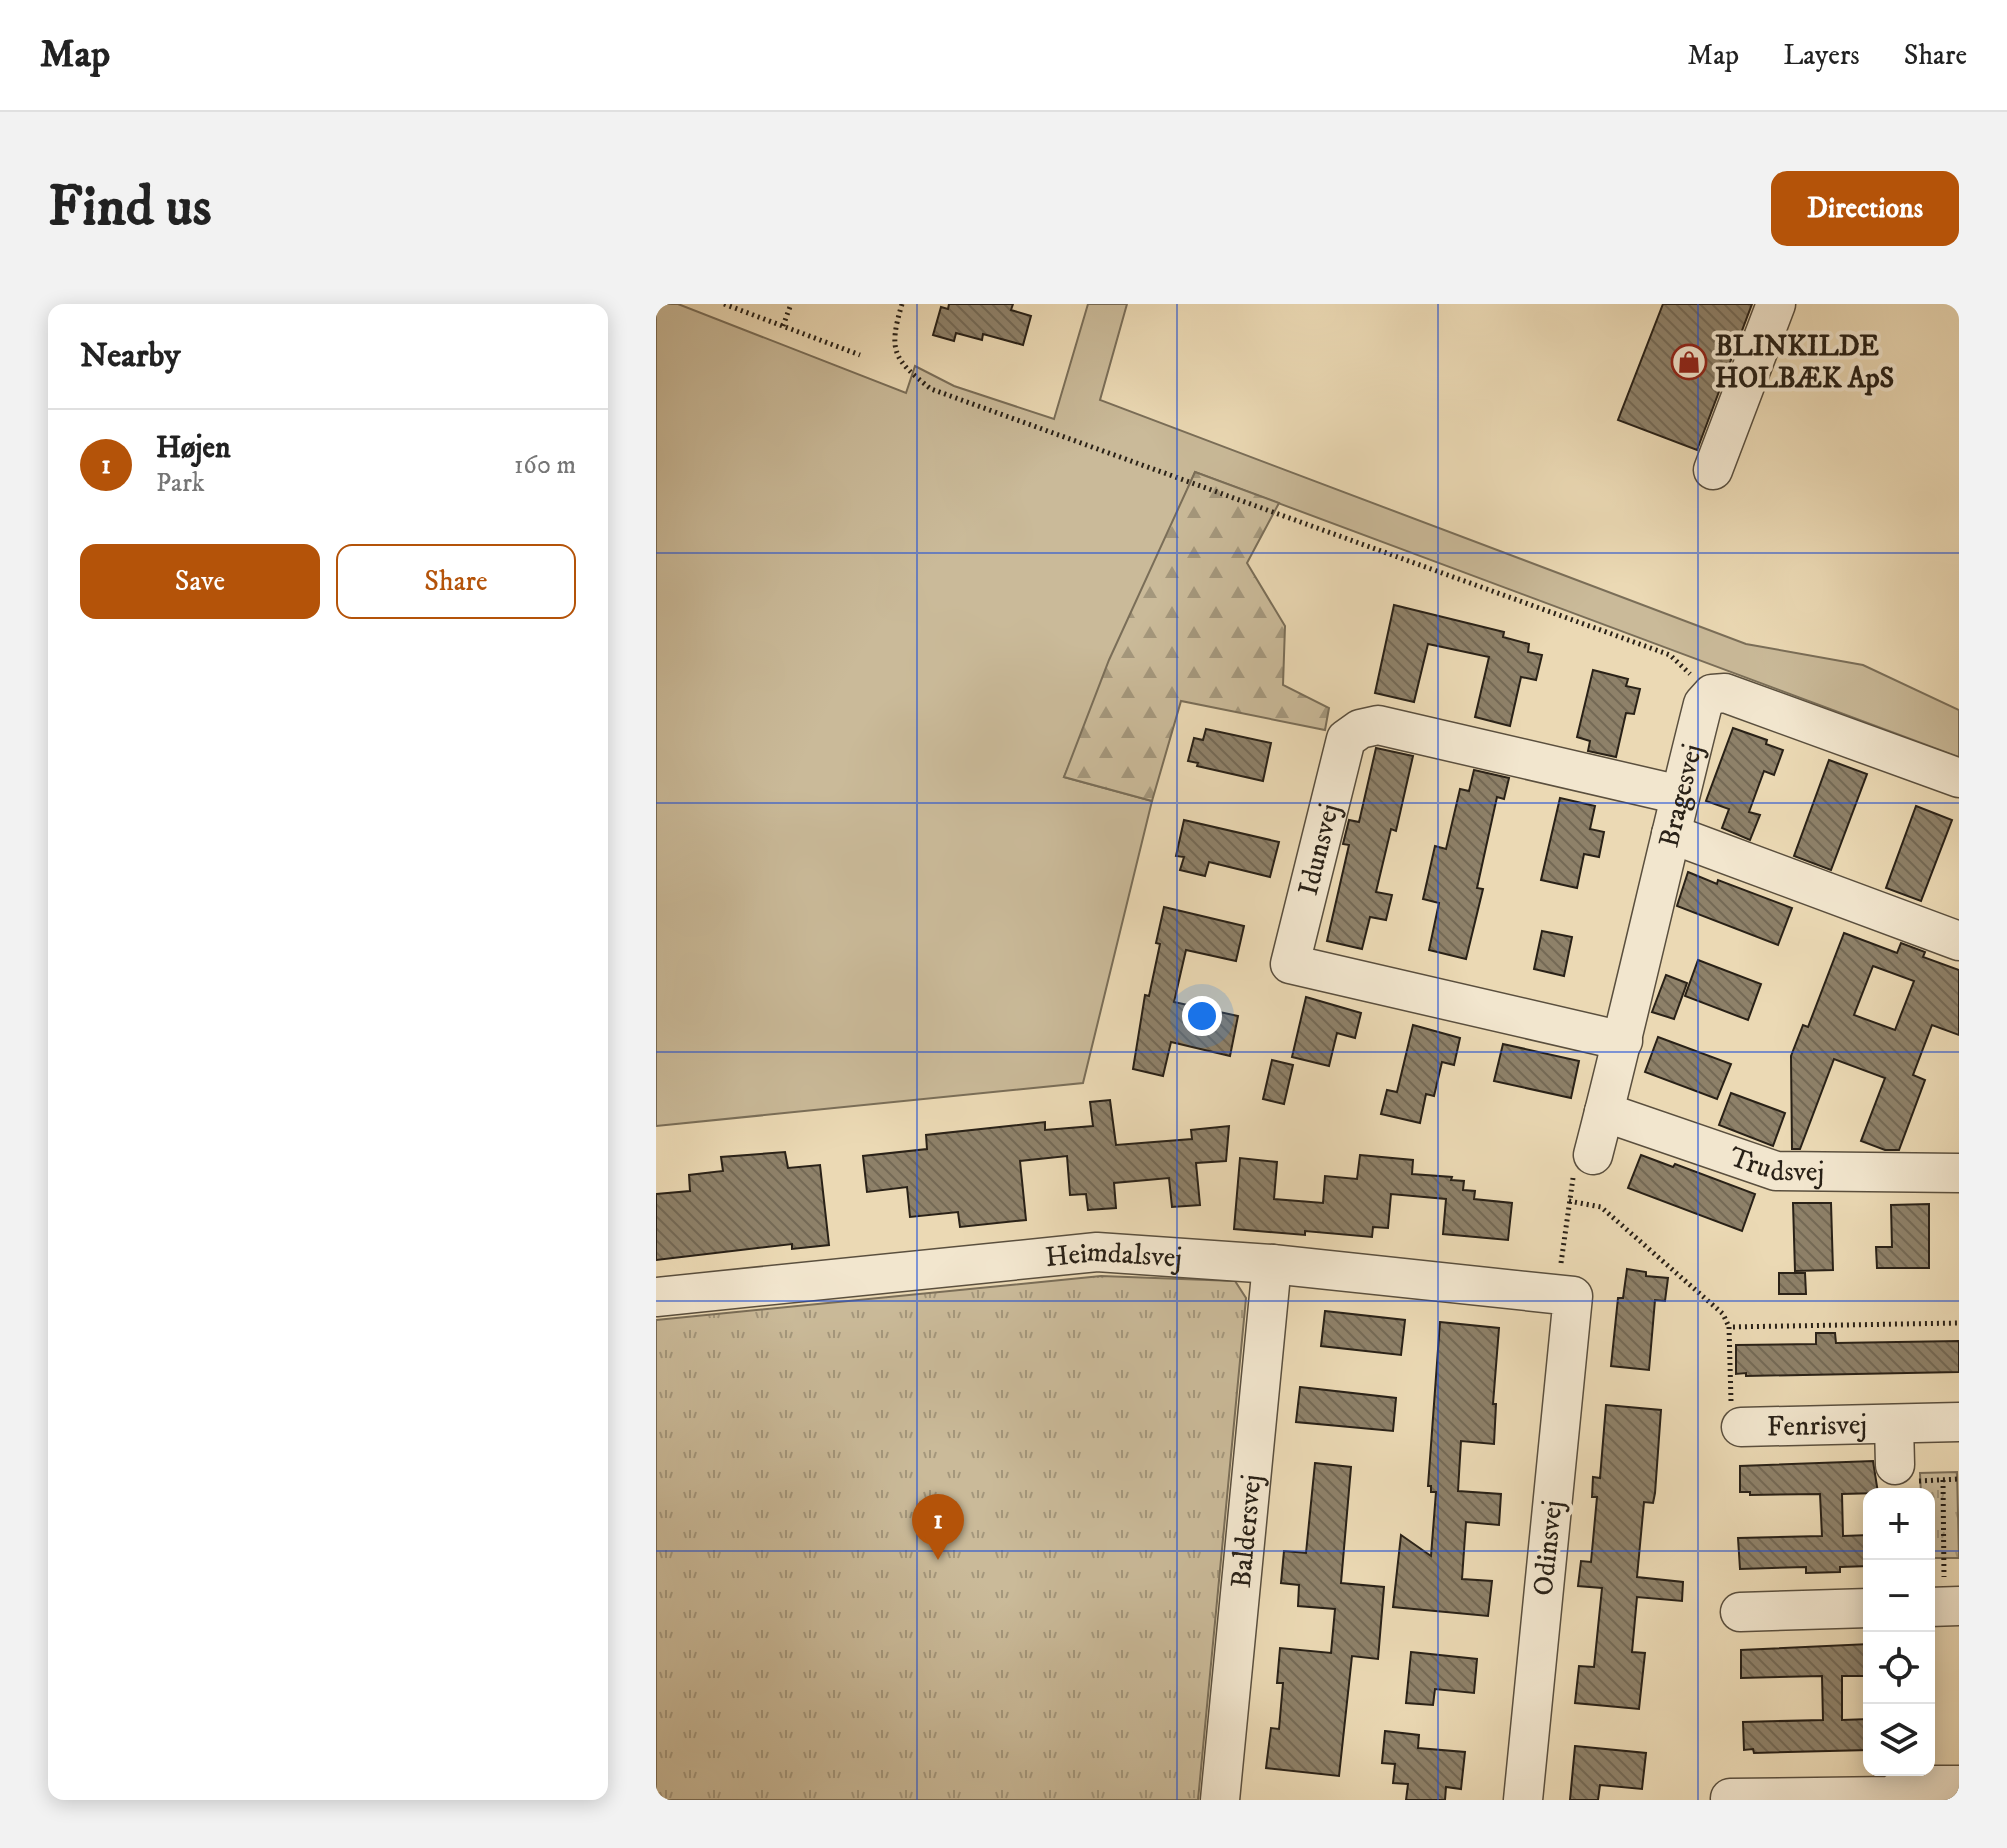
<!DOCTYPE html>
<meta charset="utf-8">
<style>
body{margin:0;font-family:"IM FELL DW Pica",serif;background:#f2f2f2;color:#222}
.controls{position:absolute;right:24px;bottom:24px;display:grid;overflow:hidden;border-radius:16px;box-shadow:0 4px 20px #0003}
.controls button{width:72px;height:72px;display:grid;place-items:center;padding:0;border:0;border-bottom:2px solid #e0e0e0;background:#fff;color:#222;font:40px sans-serif}
.you{position:absolute;left:546px;top:712px;width:28px;height:28px;margin:-20px;border:6px solid #fff;border-radius:50%;background:#1a73e8;box-shadow:0 0 0 12px #1a73e833}
.badge{display:grid;place-items:center;width:52px;height:52px;border-radius:50%;background:#b45309;color:#fff;font-size:26px;font-weight:700}
.pin{position:absolute;translate:-50% -66px;filter:drop-shadow(0 2px 4px #0008)}
.pin::after{content:'';position:absolute;top:42px;width:28px;height:24px;background:inherit;clip-path:polygon(0 0,100% 0,50% 100%)}
.list{margin:0;padding:0;list-style:none}
h2{display:flex;justify-content:space-between;align-items:center;height:104px;margin:0;padding:0 32px;font-size:34px}
h2 small{font-size:26px;font-weight:400;color:#767676}
.list li{display:grid;grid-template-columns:52px 1fr auto;gap:24px;align-items:center;box-sizing:border-box;height:112px;padding:0 32px;border-top:2px solid #e0e0e0}
.list b{display:block;font-size:30px;white-space:nowrap}
.list p{margin:0;font-size:26px;white-space:nowrap;color:#767676}
.list em{font-size:26px;font-style:normal;color:#767676}
.actions{display:flex;gap:16px;padding:24px 32px}
.actions a{flex:1;padding:18px 0;border:2px solid #b45309;border-radius:16px;text-align:center;font-size:28px;color:#b45309}
.actions .main{background:#b45309;color:#fff}
.icon{flex:none;width:44px;height:44px;fill:none;stroke:currentColor;stroke-width:2;stroke-linecap:round;stroke-linejoin:round}
.map{position:relative;flex:none;width:1303px;height:1496px;overflow:hidden;border-radius:16px}
header{display:flex;align-items:center;gap:48px;box-sizing:border-box;height:112px;padding:0 40px;background:#fff;border-bottom:2px solid #e0e0e0}
header strong{font-size:38px}
nav{display:flex;gap:44px;margin-inline-start:auto;font-size:28px}
.intro{display:flex;align-items:center;justify-content:space-between;box-sizing:border-box;height:192px;padding:0 48px}
h1{margin:0;font-size:56px}
.button{padding:20px 36px;border-radius:16px;background:#b45309;color:#fff;font-size:28px;font-weight:700}
main{display:flex;gap:48px;padding:0 48px}
aside{flex:1;background:#fff;border-radius:16px;box-shadow:0 4px 20px #0003}
.map>svg:first-child{display:block}
.grass{fill:#caba99;stroke:#7a6e58;stroke-width:2}
.forest{fill:url(#forest-firs);stroke:#7a6e58;stroke-width:2}
.park{fill:url(#park-tufts);stroke:#7a6e58;stroke-width:2}
.building{fill:url(#building-back-hatch);stroke:#292117;stroke-width:2;fill-rule:evenodd}
.lines{fill:none;stroke-linecap:round;stroke-linejoin:round}
.minor-casing{stroke:#5a4f3e;stroke-width:41}
.path{stroke:#292117;stroke-width:5;stroke-dasharray:2 4;stroke-linecap:butt}
.minor{stroke:#f2e6ce;stroke-width:38}
.grid{fill:none;stroke:#1d4ed8;stroke-width:2;stroke-opacity:0.55}
.labels{text-anchor:middle;dominant-baseline:central;stroke-width:8;stroke-linejoin:round;paint-order:stroke}
.poi-label{font-size:28px;font-weight:bold;fill:#292117;stroke:#f2e6ce;text-anchor:start}
.street-label{font-size:28px;fill:#292117;stroke:#f2e6ce}
</style>
<header>
<strong>Map</strong>
<nav><a>Map</a><a>Layers</a><a>Share</a></nav>
</header>
<div class="intro"><h1>Find us</h1><a class="button">Directions</a></div>
<main>
<aside>
<h2>Nearby<small></small></h2>
<ul class="list">
<li><span class="badge">1</span><div><b>Højen</b><p>Park</p></div><em>160 m</em></li>
</ul>
<div class="actions"><a class="main">Save</a><a>Share</a></div>
</aside>
<div class="map">
<svg width="1303" height="1496" viewBox="0 0 1303 1496">
<defs>
<pattern id="forest-firs" width="22" height="20" patternUnits="userSpaceOnUse" patternTransform="scale(2)"><rect width="22" height="20" fill="#caba99"/><path d="M5 1l3.5 6h-7zM16 11l3.5 6h-7z" fill="#a4977c"/></pattern>
<pattern id="park-tufts" width="24" height="20" patternUnits="userSpaceOnUse" patternTransform="scale(2)"><rect width="24" height="20" fill="#caba99"/><path d="M3 7l-1-3M5 7V3M7 7l1-3M15 17l-1-3M17 17v-4M19 17l1-3" fill="none" stroke="#a4977c"/></pattern>
<pattern id="building-back-hatch" width="6" height="6" patternUnits="userSpaceOnUse" patternTransform="scale(2)"><rect width="6" height="6" fill="#8e8169"/><path d="M-1 5l2 2M0 0l6 6M5-1l2 2" fill="none" stroke="#746955"/></pattern>
</defs>
<rect width="100%" height="100%" fill="#ebd9b4"/>
<filter id="stains"><feTurbulence type="fractalNoise" baseFrequency=".0025" numOctaves="4"/><feColorMatrix values="0 0 0 0 .2 0 0 0 0 .09 0 0 0 0 .02 0 0 0 .5 -.17"/></filter>
<radialGradient id="worn" r=".72"><stop offset=".6" stop-color="#630" stop-opacity="0"/><stop offset="1" stop-color="#630" stop-opacity=".3"/></radialGradient>
<polygon class="grass" points="0,0 22,0 250,89 259,62 298,82 398,115 432,0 471,0 444,96 1090,340 1207,361 1303,406 1303,453 539,168 408,473 496,497 427,779 0,822"/>
<polygon class="forest" points="539,168 623,199 591,259 629,322 627,381 673,404 669,426 525,397 496,497 408,473 453,356"/>
<g class="park">
<polygon points="445,972 579,977 590,994 542,1496 0,1496 0,1016"/>
<polygon points="1301,1168 1303,1254 1273,1254 1273,1190 1265,1190 1264,1169"/>
</g>
<g class="building">
<polygon points="293,0 357,0 355,6 375,12 367,41 327,30 326,36 300,29 298,37 277,31 285,3 292,5"/>
<polygon points="1007,0 1096,0 1041,146 962,116"/>
<polygon points="738,301 848,328 847,333 873,340 872,348 886,351 880,376 865,373 854,422 819,413 833,353 772,340 758,398 719,389"/>
<polygon points="937,366 972,375 970,382 984,385 978,410 970,409 960,453 932,447 934,437 921,433"/>
<polygon points="1077,424 1111,436 1110,440 1127,446 1118,471 1108,467 1093,508 1104,511 1094,536 1066,524 1073,505 1050,497"/>
<polygon points="550,425 615,439 607,477 541,462 542,459 532,457 538,434 547,436"/>
<polygon points="720,444 757,452 740,527 735,525 720,588 736,591 730,616 714,613 706,645 671,637 693,541 687,540 693,516 703,518"/>
<polygon points="1173,456 1211,470 1175,566 1138,552"/>
<polygon points="818,466 853,474 848,495 841,493 821,584 827,585 810,655 773,646 783,599 767,595 779,542 790,545 804,485 813,487"/>
<polygon points="904,494 939,502 934,525 948,528 943,553 928,550 921,584 885,576"/>
<polygon points="1260,502 1296,516 1265,597 1230,584"/>
<polygon points="528,516 623,538 614,573 553,558 549,572 524,566 528,553 520,552"/>
<polygon points="1032,568 1061,580 1062,576 1136,604 1122,641 1021,602"/>
<polygon points="508,603 588,622 580,657 530,646 518,698 582,712 574,752 515,738 507,772 477,765 489,691 493,692 504,640 500,639"/>
<polygon points="886,627 916,633 908,672 878,665"/>
<path d="M1188,629L1241,649L1245,639L1269,648L1267,653L1303,666V731L1276,721L1257,771L1269,776L1243,846H1229L1205,837L1229,774L1178,755L1144,845H1136L1135,752L1147,721L1152,723ZM1217,662L1258,677L1239,726L1198,711Z"/>
<polygon points="1042,656 1105,680 1092,716 1029,692"/>
<polygon points="1010,671 1031,679 1018,715 996,708"/>
<polygon points="650,693 705,709 699,734 681,729 673,762 636,753"/>
<polygon points="757,721 804,734 798,761 786,758 778,792 770,790 764,819 725,810 731,786 741,788"/>
<polygon points="1002,733 1075,760 1061,795 989,768"/>
<polygon points="847,740 923,757 915,794 838,777"/>
<polygon points="616,756 637,761 628,800 607,795"/>
<polygon points="1075,789 1129,809 1117,842 1063,821"/>
<polygon points="454,796 460,841 536,835 535,826 573,822 570,857 540,859 544,901 516,903 513,874 458,879 460,904 432,906 430,890 414,891 411,852 364,857 370,916 304,923 302,908 254,913 251,883 211,888 207,852 271,845 270,831 389,818 389,826 437,822 434,798"/>
<polygon points="129,848 132,864 164,861 173,941 136,945 136,940 0,956 0,890 34,887 33,871 67,867 65,853"/>
<polygon points="704,851 757,856 756,870 796,873 795,876 808,877 807,886 819,887 818,895 856,899 852,936 787,930 790,895 735,890 732,924 717,923 716,933 649,927 649,931 578,925 584,854 621,858 618,895 667,899 669,872 701,875"/>
<polygon points="985,851 1017,863 1019,860 1099,890 1086,927 972,884"/>
<polygon points="1137,899 1175,899 1177,966 1139,967"/>
<polygon points="1273,900 1273,964 1221,964 1220,943 1236,943 1235,901"/>
<polygon points="971,965 990,968 990,972 1012,974 1009,997 999,996 993,1066 955,1062 962,994 967,994"/>
<polygon points="1123,969 1149,969 1150,990 1123,990"/>
<polygon points="669,1007 749,1016 745,1051 665,1042"/>
<polygon points="784,1018 843,1024 837,1100 840,1100 838,1140 805,1137 802,1187 845,1190 843,1221 810,1218 806,1275 836,1277 832,1312 737,1303 745,1231 775,1252 780,1188 775,1188 775,1182 772,1182"/>
<polygon points="1160,1029 1179,1029 1180,1039 1303,1037 1303,1068 1090,1072 1090,1069 1080,1070 1080,1041 1160,1040"/>
<polygon points="644,1083 740,1094 737,1127 640,1118"/>
<polygon points="950,1101 1005,1106 999,1189 997,1199 988,1198 981,1273 1027,1278 1026,1297 981,1293 976,1348 989,1349 983,1405 919,1399 923,1362 938,1363 946,1284 922,1282 925,1257 935,1258 941,1193 936,1193 937,1173 944,1174"/>
<polygon points="1217,1157 1222,1189 1186,1190 1187,1232 1213,1231 1213,1262 1184,1263 1184,1268 1150,1269 1150,1263 1084,1265 1082,1234 1166,1232 1164,1190 1094,1191 1094,1188 1084,1188 1084,1162"/>
<polygon points="659,1159 695,1163 685,1279 728,1283 722,1355 696,1352 683,1472 610,1464 615,1424 623,1425 627,1379 621,1379 624,1344 675,1349 679,1305 642,1302 643,1281 625,1279 628,1247 650,1249"/>
<polygon points="1213,1340 1213,1372 1186,1372 1186,1416 1213,1415 1213,1446 1098,1449 1097,1445 1088,1446 1087,1418 1167,1416 1166,1372 1085,1374 1085,1346"/>
<polygon points="755,1348 821,1355 818,1389 779,1385 777,1401 750,1399"/>
<polygon points="729,1427 763,1431 762,1444 809,1448 805,1485 790,1483 789,1496 750,1496 752,1480 737,1479 739,1460 726,1459"/>
<polygon points="919,1442 990,1449 986,1485 944,1481 942,1496 914,1496"/>
</g>
<g class="lines">
<g class="minor-casing">
<g id="minor">
<polyline points="1057,166 1120,0"/>
<polyline points="1015,530 1303,637"/>
<path id="s1" d="M967,737L634,660L690,435L704,425L722,421L1024,491"/>
<path id="s2" d="M948,808L1120,867L1303,869"/>
<path id="s3" d="M937,851C976,701 1009,550 1047,400L1056,390L1069,389L1303,474"/>
<path id="s4" d="M0,993L441,948L616,960L917,992L867,1496"/>
<polyline points="1238,1120 1239,1161"/>
<path id="s5" d="M1085,1123L1303,1118"/>
<polyline points="1273,1303 1303,1302"/>
<polyline points="1084,1308 1213,1304"/>
<polyline points="1074,1494 1235,1492 1251,1481 1303,1481"/>
<path id="s6" d="M564,1496L616,960"/>
</g>
</g>
<g class="path">
<polyline points="68,0 204,51"/>
<path d="M246,0C232,47 237,55 275,85L1014,351L1034,370"/>
<polyline points="127,22 135,0"/>
<polyline points="913,897 945,903 1067,1010 1073,1023"/>
<polyline points="905,959 917,874"/>
<polyline points="1075,1097 1073,1023 1303,1019"/>
<polyline points="1287,1176 1288,1273"/>
<polyline points="1263,1177 1303,1175"/>
</g>
<use href="#minor" class="minor"/>
</g>
<path class="grid" d="M261,0V1496M521,0V1496M782,0V1496M1042,0V1496M0,249H1303M0,499H1303M0,748H1303M0,997H1303M0,1247H1213M1273,1247H1303"/>
<defs>
<g id="shop-ring" transform="scale(1.8)"><circle r="9.5" fill="#f2e6ce" stroke="#8f2418" stroke-width="1.5"/><path d="M-5-2.5h2.3a2.7 3.5 0 0 1 5.4 0H5L5.5 6h-11ZM-1.5-2.5h3a1.5 2.3 0 0 0-3 0Z" fill="#8f2418"/></g>
</defs>
<g fill-rule="evenodd">
<use href="#shop-ring" x="1033" y="58"/>
</g>
<g class="labels">
<g class="poi-label">
<text x="1059" y="42">BLINKILDE<tspan x="1059" dy="32">HOLBÆK ApS</tspan></text>
</g>
<g class="street-label">
<text stroke="none"><textPath href="#s3" startOffset="370">Bragesvej</textPath></text>
<text stroke="none"><textPath href="#s1" startOffset="460">Idunsvej</textPath></text>
<text stroke="none"><textPath href="#s2" startOffset="182">Trudsvej</textPath></text>
<text stroke="none"><textPath href="#s4" startOffset="460">Heimdalsvej</textPath></text>
<text stroke="none"><textPath href="#s5" startOffset="76">Fenrisvej</textPath></text>
<text stroke="none"><textPath href="#s6" startOffset="270">Baldersvej</textPath></text>
<text transform="translate(892 1244) rotate(-84)">Odinsvej</text>
</g>
</g>
<rect width="100%" height="100%" filter="url(#stains)"/>
<rect width="100%" height="100%" fill="url(#worn)"/>
</svg>
<div class="controls">
<button>+</button>
<button>−</button>
<button><svg class="icon" aria-label="locate" viewBox="0 0 24 24"><circle cx="12" cy="12" r="6"/><path d="M12 2v4M12 18v4M2 12h4M18 12h4"/></svg></button>
<button><svg class="icon" aria-label="layers" viewBox="0 0 24 24"><path d="M12 4l9 5-9 5-9-5zM3 14l9 5 9-5"/></svg></button>
</div>
<div class="you"></div>
<div class="pin badge" style="left:282px;top:1256px">1</div>
</div>
</main>
